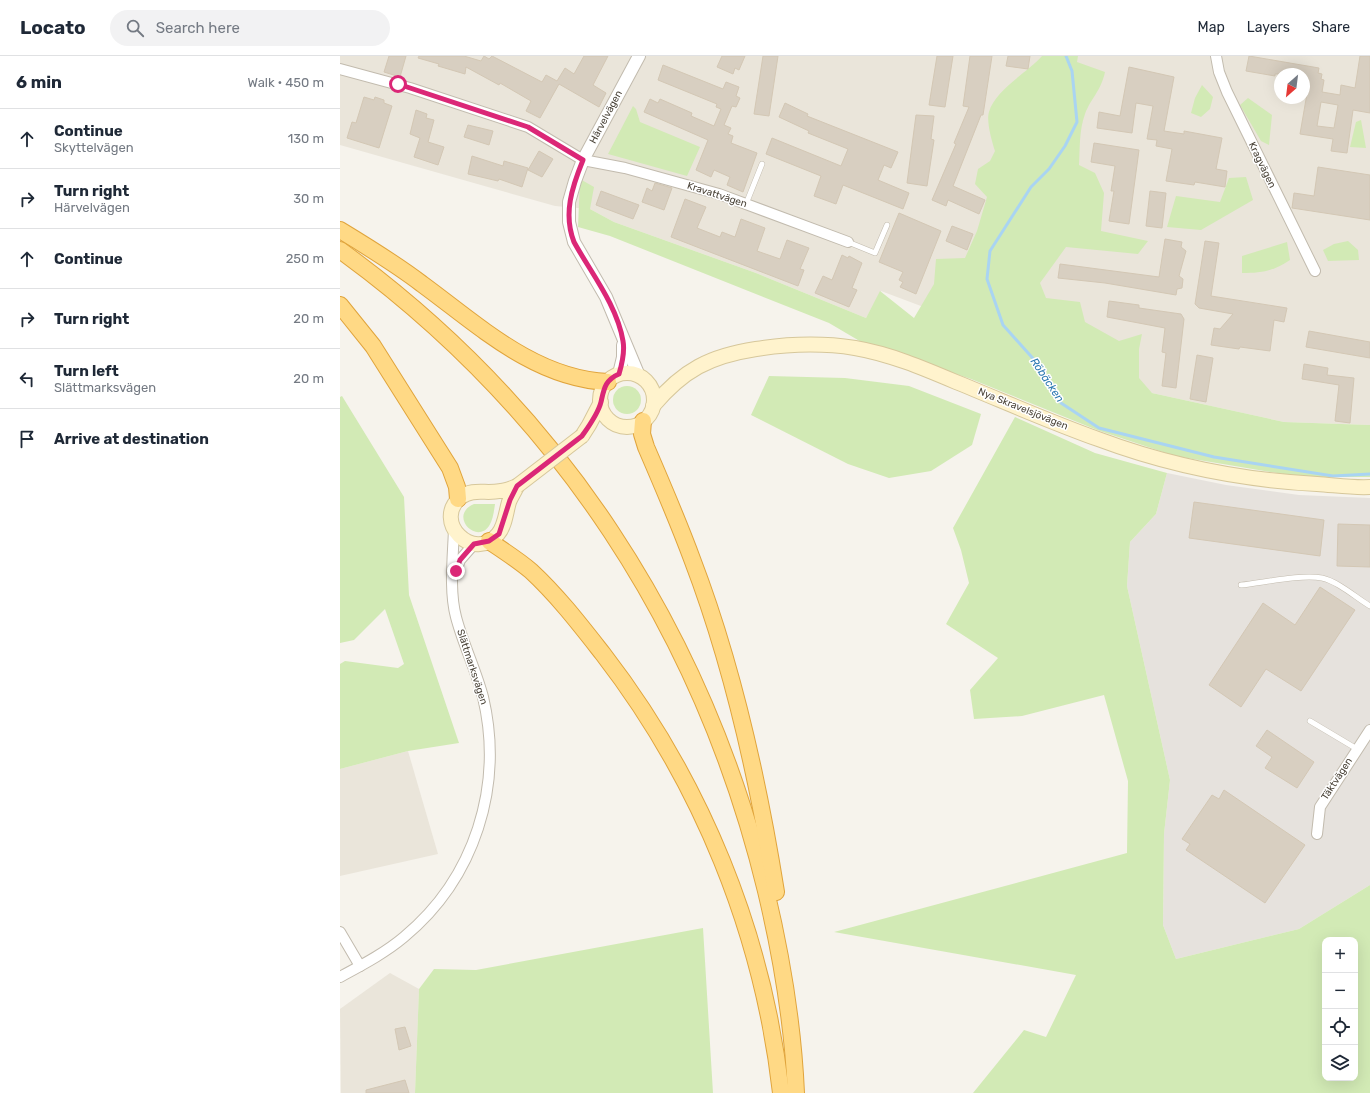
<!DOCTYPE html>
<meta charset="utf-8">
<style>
body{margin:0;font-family:Rubik,sans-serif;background:#f2f2f3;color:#1f2937}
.controls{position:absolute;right:12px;bottom:12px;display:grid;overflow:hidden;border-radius:8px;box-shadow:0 4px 16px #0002}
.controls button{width:36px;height:36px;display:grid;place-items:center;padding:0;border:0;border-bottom:1px solid #e0e1e3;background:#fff;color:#1f2937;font:20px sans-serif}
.compass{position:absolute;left:934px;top:12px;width:36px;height:36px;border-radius:50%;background:#fff;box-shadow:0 4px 16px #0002;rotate:208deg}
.stop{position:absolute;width:12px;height:12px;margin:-9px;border:3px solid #db2777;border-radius:50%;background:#fff}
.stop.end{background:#db2777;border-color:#fff;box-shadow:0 1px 4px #0008}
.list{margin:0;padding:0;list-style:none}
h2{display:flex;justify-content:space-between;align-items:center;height:52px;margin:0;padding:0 16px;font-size:17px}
h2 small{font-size:13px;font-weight:400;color:#747a83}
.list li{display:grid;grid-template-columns:26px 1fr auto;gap:12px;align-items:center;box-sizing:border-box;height:60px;padding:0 16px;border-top:1px solid #e0e1e3}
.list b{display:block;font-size:15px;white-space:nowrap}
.list p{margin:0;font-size:13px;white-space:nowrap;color:#747a83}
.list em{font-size:13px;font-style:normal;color:#747a83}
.icon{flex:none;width:22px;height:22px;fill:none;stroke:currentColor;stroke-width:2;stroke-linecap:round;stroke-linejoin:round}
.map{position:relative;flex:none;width:1030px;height:1037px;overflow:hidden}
header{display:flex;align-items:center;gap:24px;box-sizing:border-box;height:56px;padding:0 20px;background:#fff;border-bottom:1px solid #e0e1e3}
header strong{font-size:19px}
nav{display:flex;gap:22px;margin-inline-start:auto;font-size:14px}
.search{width:280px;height:36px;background:#f2f2f3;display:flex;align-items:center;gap:10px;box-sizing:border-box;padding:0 14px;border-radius:22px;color:#747a83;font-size:15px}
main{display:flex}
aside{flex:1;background:#fff}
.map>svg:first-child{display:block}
.residential{fill:#eae5da;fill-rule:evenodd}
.industrial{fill:#e6e2dd}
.green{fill:#d2eab5;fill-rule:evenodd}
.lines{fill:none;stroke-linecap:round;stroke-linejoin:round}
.stream{stroke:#a9d4f2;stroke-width:3}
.building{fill:#d8cfc1;stroke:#d3c7b4;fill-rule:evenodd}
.service-casing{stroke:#c2bbae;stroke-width:6}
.minor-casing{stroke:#c2bbae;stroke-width:12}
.tertiary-casing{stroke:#c2bbae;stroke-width:14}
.secondary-casing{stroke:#d6c79b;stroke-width:16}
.trunk-casing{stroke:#e0a43c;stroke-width:18}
.service{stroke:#fff;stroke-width:5}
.minor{stroke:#fff;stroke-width:10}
.tertiary{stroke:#fff;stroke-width:12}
.secondary{stroke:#fff3cd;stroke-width:14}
.trunk{stroke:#ffd985;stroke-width:16}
.secondary-bridge-casing{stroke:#d6c79b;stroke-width:16;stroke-linecap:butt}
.secondary-bridge{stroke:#fff3cd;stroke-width:14}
.route{stroke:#db2777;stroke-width:5}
.labels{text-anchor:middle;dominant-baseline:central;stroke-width:3;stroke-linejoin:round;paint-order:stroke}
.street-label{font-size:10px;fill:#4b4439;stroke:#fff}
.water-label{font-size:11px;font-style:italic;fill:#2e7ab2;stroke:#fff}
</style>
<header>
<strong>Locato</strong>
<div class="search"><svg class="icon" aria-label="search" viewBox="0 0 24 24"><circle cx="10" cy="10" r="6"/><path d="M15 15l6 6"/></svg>Search here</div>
<nav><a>Map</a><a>Layers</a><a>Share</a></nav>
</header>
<main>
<aside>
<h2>6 min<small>Walk · 450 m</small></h2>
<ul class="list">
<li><svg class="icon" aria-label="ahead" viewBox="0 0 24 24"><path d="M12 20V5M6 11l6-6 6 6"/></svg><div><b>Continue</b><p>Skyttelvägen</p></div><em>130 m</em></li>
<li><svg class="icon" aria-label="right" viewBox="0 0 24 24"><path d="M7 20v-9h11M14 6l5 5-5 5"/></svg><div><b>Turn right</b><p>Härvelvägen</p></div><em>30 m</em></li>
<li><svg class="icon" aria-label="ahead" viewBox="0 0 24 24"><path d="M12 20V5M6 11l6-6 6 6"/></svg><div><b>Continue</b></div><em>250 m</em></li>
<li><svg class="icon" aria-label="right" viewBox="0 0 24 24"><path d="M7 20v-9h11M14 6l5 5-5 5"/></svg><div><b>Turn right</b></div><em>20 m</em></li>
<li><svg class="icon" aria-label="left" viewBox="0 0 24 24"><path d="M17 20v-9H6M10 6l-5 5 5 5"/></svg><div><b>Turn left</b><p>Slättmarksvägen</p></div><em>20 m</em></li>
<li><svg class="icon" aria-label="arrive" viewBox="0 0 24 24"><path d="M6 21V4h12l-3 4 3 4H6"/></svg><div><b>Arrive at destination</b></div></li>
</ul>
</aside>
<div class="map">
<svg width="1030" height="1037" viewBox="0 0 1030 1037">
<rect width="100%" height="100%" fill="#f6f3ec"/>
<g class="residential">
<path d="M0,0H1030V369L944,366L812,337L541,235L526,262L416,217L274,166L250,153L215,150L0,89ZM940,18H964V42H940Z"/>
<polygon points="68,695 98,798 0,820 0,713"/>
<polygon points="50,917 79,933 75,1037 1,1037 0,953"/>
</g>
<polygon class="industrial" points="827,417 886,429 959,439 1030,442 1030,829 959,873 836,903 823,869 824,778 830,724 787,530 790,486 816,458"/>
<g class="green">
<path d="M702,0H738L737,6L765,16C761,35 751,42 745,58C739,74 740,93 739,109L755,117L764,137L761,175L808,185L798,198L726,191L700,227L706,242L740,246L745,266L779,285L802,278L799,293V322L812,337L944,366L1030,369V421H961L835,400L757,374L631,323L523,287L489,267L270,180L238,171L240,123L254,131L250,153L274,166L416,217L526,262L540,235L574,262L594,228L596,203L625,202L637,175L647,141L635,128L638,113L650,105L655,95C652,86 646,65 649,56C655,34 688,16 702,0Z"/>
<polygon points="862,29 873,41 870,53 861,61 851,57 855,42"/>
<polygon points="908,42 932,59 929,89 921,85 900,49"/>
<polygon points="293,50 296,53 300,66 360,91 347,120 268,98"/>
<polygon points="1021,64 1026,92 1010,91 1016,66"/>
<polygon points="906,121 913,144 861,174 827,171 836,140 880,146 889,122"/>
<polygon points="1008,185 1018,194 1019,204 988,205 983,194 994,188"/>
<path d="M947,186L950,204C934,215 921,217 902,217V200Z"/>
<polygon points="429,320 505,322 569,330 641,358 632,389 591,415 549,422 508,408 411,359"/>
<circle cx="287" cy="344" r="14"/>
<polygon points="2,340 64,441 69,539 119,687 68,695 0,713 0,608 5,605 58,612 64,608 45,553 14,584 0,587 0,341"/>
<path d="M675,361L755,397L827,417L816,458L790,486L787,530L830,724L824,778L823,869L836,903L959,873L1030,829V1037H633L684,974L706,981L736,919L494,876L787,797L788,725L764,639L682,660L634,663L630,634L658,602L606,568L629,527L621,494L613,472ZM985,884H1015V1022H985Z"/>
<path d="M134,448H155C154,455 153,464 149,470C136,489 108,459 134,448Z"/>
<polygon points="363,872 373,1037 75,1037 79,933 94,913 136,914"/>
</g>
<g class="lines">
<polyline class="stream" points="726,0 732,15 737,66 725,90 709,113 691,131 650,195 647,223 663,269 698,308 721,347 759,372 874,401 993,420 1030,418"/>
</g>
<g class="building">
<polygon points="49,0 66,0 60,21 44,16"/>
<polygon points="79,0 124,0 141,5 144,0 149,3 152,0 202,26 206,19 217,25 225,12 234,18 244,0 268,0 253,29 266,37 259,51 219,28 200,62 186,55 191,45 160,27 159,29 126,11 125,18 98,10 99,8 78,2"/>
<polygon points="382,0 405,0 399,14 395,12 393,18 377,11"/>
<polygon points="423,0 438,0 429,60 414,58"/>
<polygon points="597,0 613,0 605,51 589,49"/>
<polygon points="630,0 652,0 643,59 641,59 613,130 645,144 639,158 608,144 606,150 592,144 616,88 614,87 629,51 623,50"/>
<polygon points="668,0 690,0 688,13 666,10"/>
<path d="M909,0L979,12L978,17L982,18L981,23L984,24L982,36L1000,39L1001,29L1015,32L1020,0H1030V57L1013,54L1007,97L991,95L993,83L960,78L969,26H964V18H935V20L906,15ZM981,46L998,49L994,72L977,70Z"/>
<polygon points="323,9 383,33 386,26 399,31 396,40 400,42 396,51 392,50 384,69 391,72 388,78 393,80 391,87 417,97 403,136 387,129 390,121 374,114 371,121 356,114 368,84 304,56 310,43 318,47 320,43 352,57 351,60 374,70 381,53 376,51 377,48 318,24"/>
<polygon points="789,11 834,21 824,75 844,78 844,75 882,82 876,113 887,115 885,131 855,126 854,129 826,125 832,93 816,90 817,84 807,83 813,50 796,47 792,77 757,72 759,56 780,60"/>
<polygon points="24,41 34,44 35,41 44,44 44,47 52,50 39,92 7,82 12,66 16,67"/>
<polygon points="445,47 468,58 467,60 558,96 551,112 544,109 538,124 569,137 563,153 503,129 496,148 474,140 481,120 426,98 432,82 501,110 508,93 468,77 469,75 439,61"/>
<polygon points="76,54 87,58 86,62 94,64 88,86 104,91 98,109 74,101 80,82 70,78"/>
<polygon points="576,59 594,60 591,83 594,84 587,130 567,127"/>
<polygon points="128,69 153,75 149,89 124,81"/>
<polygon points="754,87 799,94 789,168 769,165 774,135 771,135 775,110 751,106"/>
<polygon points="199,95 213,103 202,121 188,114"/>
<polygon points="132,100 163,110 164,105 188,112 182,131 159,123 158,125 128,118"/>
<polygon points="978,111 1030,119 1030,164 952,152 954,137 974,140"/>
<polygon points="315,127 332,132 324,154 302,146 307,132 312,135"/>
<polygon points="261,135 299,149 293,163 256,149"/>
<polygon points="810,135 826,137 822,172 806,170"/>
<polygon points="345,143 366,151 357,172 380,181 382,176 395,181 401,163 425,172 417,195 440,203 447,184 469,192 460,213 464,214 458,230 331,181"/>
<polygon points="559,157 601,175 576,238 560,231 563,226 559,224 563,216 539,206"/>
<polygon points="612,170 633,178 627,194 606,185"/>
<polygon points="825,183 842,186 841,191 846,195 839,220 843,223 842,232 837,233 836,239 765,227 718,222 720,208 819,221"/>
<polygon points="865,185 879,187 871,240 947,252 944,266 934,264 930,295 900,291 899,293 871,289 874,272 880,273 893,258 859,252 855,248"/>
<polygon points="502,199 508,202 509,200 522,207 512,232 517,234 509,251 475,237 483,220 492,224"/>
<polygon points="769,245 799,249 799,252 841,258 844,263 836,332 822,330 826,297 822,296 825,272 767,261"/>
<polygon points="969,275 1030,286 1030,302 966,291"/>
<polygon points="857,299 873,302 866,346 850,343"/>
<polygon points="964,308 988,312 987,319 1014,322 1010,367 995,365 999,329 962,323"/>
<polygon points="854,446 984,464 980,500 849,482"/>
<polygon points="998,468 1030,469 1030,511 997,510"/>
<polygon points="980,531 1015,554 961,635 926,613 901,651 869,629 923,547 955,569"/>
<polygon points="927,674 974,706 957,732 925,712 932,701 916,690"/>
<polygon points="884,734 965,789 925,847 846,794 850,788 842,783 872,739 879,743"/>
<polygon points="65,971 71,990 59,994 55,973"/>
<polygon points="65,1024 69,1037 26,1037 26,1034"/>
</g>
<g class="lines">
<g class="service-casing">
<g id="service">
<polyline points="406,148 422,108"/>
<polyline points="508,186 535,197 547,169"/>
<path d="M901,529C922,527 961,518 982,522C999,526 1015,541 1030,550"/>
<polyline points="970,665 1017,693"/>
</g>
</g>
<g class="minor-casing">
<g id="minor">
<polyline points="876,0 879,16 887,36 975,215"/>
<polyline points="0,13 70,32 188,71 243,104 285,112 379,138 508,186"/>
<polyline points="115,518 120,504 134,488"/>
<polyline points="977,778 980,751 1030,674"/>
<polyline points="0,876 20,910"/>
<path d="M0,921C22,909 45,897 64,881C135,822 164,730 143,641C136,614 123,588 116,561C109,535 113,501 114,473"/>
</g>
</g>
<g class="tertiary-casing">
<g id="tertiary">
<polyline points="299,0 243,104 235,125 229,146 229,166 234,186 266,241 299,320"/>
<polyline points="279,318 283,301 283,289"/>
</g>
</g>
<g class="secondary-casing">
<g id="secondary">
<circle cx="287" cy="344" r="27"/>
<path d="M313,350C343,314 370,300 416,293C448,288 483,287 515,292C550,298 583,312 616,326C663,345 710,366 758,383C830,410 900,424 977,428C994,429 1012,432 1030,431"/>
<polyline points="242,380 249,369 261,346"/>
<path d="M177,430C175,435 171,441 169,446C166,456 165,470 158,478C134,508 91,465 121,441C133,432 146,438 160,435C166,435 172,432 177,430Z"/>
</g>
</g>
<g class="trunk-casing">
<g id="trunk">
<path d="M0,174C28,191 56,208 82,228C138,269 195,323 268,326"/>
<path d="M0,194C218,352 363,574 426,835C442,902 453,969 456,1037"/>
<polyline points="0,249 33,290 110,412 117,431 118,443"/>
<path d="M303,365L302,378L306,391C322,428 338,465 352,503C393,610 418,723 436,836"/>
<path d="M149,485C164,495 178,504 191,515C218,540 241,570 263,598C361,725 423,877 441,1037"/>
</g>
</g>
<use href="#service" class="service"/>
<use href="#minor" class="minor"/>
<use href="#tertiary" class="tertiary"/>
<use href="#secondary" class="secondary"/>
<use href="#trunk" class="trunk"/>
<g class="secondary-bridge-casing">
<polyline id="secondary-bridge" points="177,430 242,380"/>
</g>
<use href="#secondary-bridge" class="secondary-bridge"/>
</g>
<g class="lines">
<path class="route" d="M58,28L188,71L243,104C232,131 223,158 234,186C251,217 277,249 283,285C285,296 282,308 279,318C265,324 264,333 261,346C258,358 249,370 242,380L177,430L170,444L159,478L149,485L134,488L120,504L116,515"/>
</g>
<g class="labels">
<g class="street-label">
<text transform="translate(266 61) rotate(-62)">Härvelvägen</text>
<text transform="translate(922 109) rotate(64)">Kragvägen</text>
<text transform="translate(377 139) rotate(18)">Kravattvägen</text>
<text transform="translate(683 353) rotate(22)">Nya Skravelsjövägen</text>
<text transform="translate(132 611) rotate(72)">Slättmarksvägen</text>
<text transform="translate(997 723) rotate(-57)">Täktvägen</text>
</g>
<g class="water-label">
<text transform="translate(707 324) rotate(56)">Röbäcken</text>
</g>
</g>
</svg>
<div class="controls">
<button>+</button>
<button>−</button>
<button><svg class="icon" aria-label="locate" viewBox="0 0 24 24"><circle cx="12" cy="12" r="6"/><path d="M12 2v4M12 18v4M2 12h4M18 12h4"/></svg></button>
<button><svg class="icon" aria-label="layers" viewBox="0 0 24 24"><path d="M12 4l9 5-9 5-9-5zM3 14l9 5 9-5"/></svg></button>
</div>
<svg class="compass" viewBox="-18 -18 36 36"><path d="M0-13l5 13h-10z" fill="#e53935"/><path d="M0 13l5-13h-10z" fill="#747a83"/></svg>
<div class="stop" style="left:58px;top:28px"></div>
<div class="stop end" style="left:116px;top:515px"></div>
</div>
</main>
